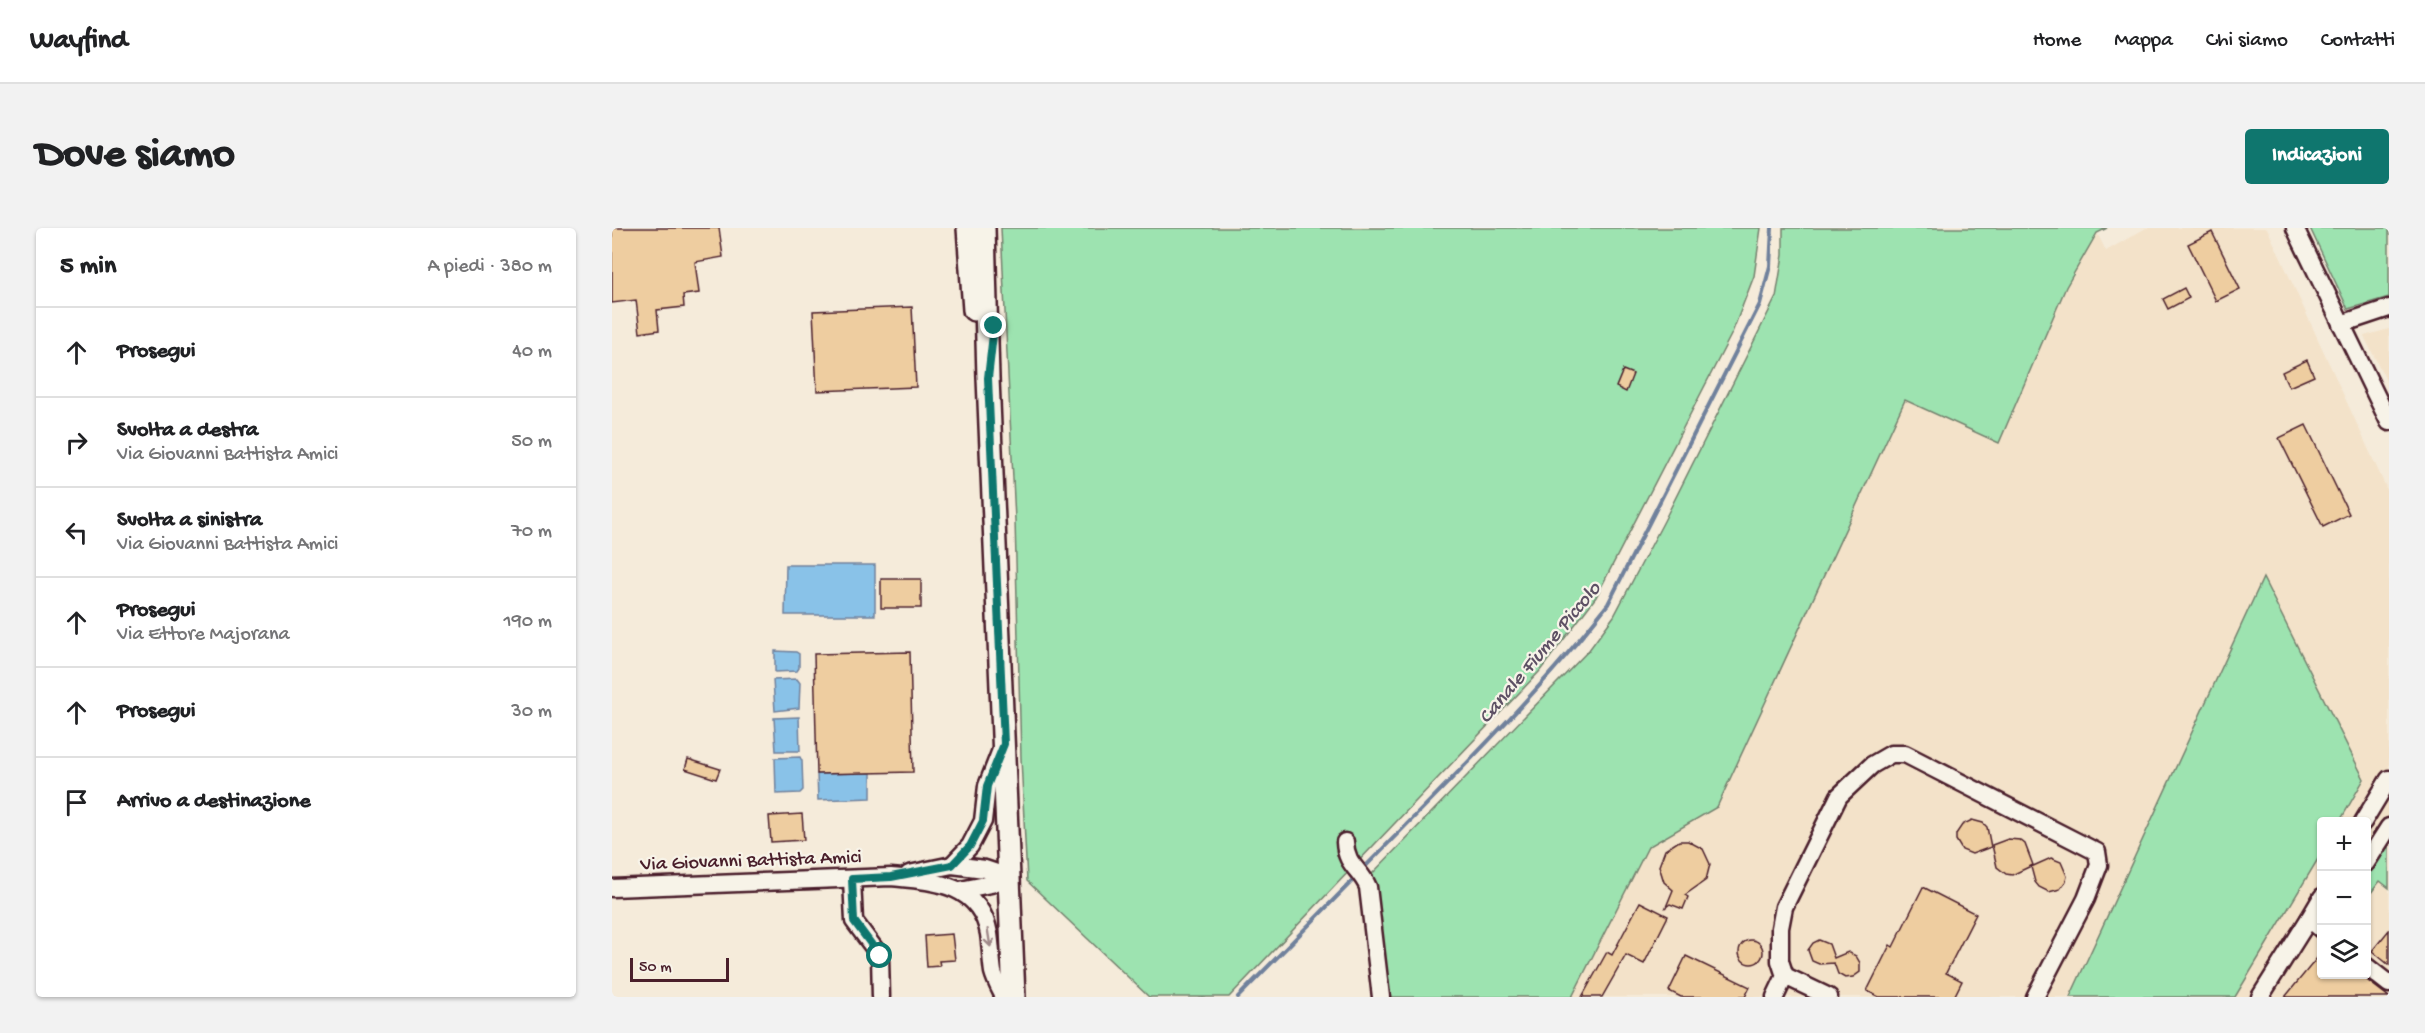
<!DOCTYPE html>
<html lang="it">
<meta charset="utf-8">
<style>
body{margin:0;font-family:"Gochi Hand",sans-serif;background:#f2f2f2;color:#202124}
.controls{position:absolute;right:18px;bottom:18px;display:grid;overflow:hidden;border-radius:6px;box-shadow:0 2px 4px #0004}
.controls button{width:54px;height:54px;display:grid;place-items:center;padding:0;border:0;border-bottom:2px solid #e0e0e0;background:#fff;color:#202124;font:30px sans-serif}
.scale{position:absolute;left:18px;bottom:15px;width:99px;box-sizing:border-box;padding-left:6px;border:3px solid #4a1f2b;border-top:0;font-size:16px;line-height:21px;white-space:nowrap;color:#4a1f2b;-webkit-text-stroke:4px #f7f3e8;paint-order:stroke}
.stop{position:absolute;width:18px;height:18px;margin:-14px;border:4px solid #0f766e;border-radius:50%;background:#fff}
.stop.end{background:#0f766e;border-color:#fff;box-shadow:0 2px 6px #0008}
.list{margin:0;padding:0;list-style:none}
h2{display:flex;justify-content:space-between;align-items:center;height:78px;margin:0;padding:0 24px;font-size:26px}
h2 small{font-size:20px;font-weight:400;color:#757577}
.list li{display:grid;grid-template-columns:39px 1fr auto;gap:18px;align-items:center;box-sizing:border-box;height:90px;padding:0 24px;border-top:2px solid #e0e0e0}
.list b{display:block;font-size:22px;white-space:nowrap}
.list p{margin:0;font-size:20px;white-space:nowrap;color:#757577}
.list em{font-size:20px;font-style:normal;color:#757577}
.icon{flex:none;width:33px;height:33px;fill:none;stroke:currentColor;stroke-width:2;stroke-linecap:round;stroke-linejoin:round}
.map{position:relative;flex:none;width:1777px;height:769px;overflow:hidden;border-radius:6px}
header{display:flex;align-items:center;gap:36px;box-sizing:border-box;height:84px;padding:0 30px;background:#fff;border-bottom:2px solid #e0e0e0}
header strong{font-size:28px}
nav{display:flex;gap:33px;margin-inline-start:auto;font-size:21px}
.intro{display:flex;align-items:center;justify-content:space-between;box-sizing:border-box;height:144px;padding:0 36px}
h1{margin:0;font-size:42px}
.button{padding:15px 27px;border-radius:6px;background:#0f766e;color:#fff;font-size:21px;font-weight:700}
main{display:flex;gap:36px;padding:0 36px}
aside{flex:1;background:#fff;border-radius:6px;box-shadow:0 2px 4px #0004}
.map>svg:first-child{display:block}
.built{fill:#f3e2c9}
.green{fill:#9de3b0;stroke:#74816e;stroke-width:1.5}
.water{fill:#89c2e8;stroke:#70819c;stroke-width:1.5}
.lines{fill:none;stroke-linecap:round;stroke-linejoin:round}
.stream{stroke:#70819c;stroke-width:4}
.building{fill:#eecda0;stroke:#4a1f2b;stroke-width:1.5}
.minor-casing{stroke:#4a1f2b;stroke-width:21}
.major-casing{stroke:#4a1f2b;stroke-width:26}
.minor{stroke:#f7f3e8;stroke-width:16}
.major{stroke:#f7f3e8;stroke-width:21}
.oneway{stroke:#a0898a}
.route{stroke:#0f766e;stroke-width:8}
.labels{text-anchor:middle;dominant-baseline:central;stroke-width:4.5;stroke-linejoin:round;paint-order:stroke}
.street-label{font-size:20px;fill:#4a1f2b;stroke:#f7f3e8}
.water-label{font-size:21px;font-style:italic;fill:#5d5064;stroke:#f7f3e8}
</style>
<header>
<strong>Wayfind</strong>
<nav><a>Home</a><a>Mappa</a><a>Chi siamo</a><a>Contatti</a></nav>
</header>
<div class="intro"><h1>Dove siamo</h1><a class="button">Indicazioni</a></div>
<main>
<aside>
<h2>5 min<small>A piedi · 380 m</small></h2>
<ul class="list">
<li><svg class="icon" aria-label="ahead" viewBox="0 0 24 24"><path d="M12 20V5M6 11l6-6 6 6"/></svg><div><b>Prosegui</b></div><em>40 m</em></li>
<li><svg class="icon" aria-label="right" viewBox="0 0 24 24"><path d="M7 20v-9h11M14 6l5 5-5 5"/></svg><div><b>Svolta a destra</b><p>Via Giovanni Battista Amici</p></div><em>50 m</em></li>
<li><svg class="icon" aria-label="left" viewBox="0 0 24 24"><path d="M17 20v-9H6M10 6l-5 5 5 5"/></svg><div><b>Svolta a sinistra</b><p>Via Giovanni Battista Amici</p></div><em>70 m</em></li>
<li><svg class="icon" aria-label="ahead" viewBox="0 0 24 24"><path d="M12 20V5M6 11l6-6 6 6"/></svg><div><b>Prosegui</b><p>Via Ettore Majorana</p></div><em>190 m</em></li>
<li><svg class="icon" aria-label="ahead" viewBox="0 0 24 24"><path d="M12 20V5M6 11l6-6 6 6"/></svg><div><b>Prosegui</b></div><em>30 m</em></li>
<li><svg class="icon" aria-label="arrive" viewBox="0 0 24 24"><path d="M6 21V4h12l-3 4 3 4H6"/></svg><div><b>Arrivo a destinazione</b></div></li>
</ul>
</aside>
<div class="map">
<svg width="1777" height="769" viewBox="0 0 1777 769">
<rect width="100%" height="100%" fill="#f5ebda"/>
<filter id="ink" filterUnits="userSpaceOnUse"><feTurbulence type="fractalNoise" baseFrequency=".0167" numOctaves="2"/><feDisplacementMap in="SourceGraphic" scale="12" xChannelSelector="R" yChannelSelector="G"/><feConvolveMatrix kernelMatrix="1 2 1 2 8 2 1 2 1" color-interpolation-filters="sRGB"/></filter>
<g filter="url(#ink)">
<g class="built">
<polygon points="1534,0 1655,0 1777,266 1777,769 1623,769 1709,626 1710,746 1754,746 1754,594 1728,593 1752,551 1651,350 1458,769 960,769 1036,619 1105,579 1293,171 1454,59 1485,5 1494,23"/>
<polygon points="1777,101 1777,158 1752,108"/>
</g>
<g class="green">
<polygon points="389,0 1149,0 1142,48 1120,105 984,369 927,444 617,769 537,769 415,653 409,530 403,292"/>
<polygon points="1171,0 1495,0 1485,5 1454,59 1387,215 1293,172 1105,579 1036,619 960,769 773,769 758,648 977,422 1002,388 1052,293 1164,69 1171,27"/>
<polygon points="1698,0 1777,0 1777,69 1736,81"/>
<polygon points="1651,350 1752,551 1728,593 1710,594 1709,626 1623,769 1458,769"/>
<polygon points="1777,612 1777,660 1768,653 1755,670 1755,646"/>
</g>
<g class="water">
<polygon points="174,337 263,337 263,387 173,387"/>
<polygon points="163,423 184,424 187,426 187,440 185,443 163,444"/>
<polygon points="185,451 188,455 187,480 163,483 161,452"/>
<polygon points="187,489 188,523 164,523 162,490"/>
<polygon points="188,529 190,533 191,562 188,565 164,566 163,530"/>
<polygon points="259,545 259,570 206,572 205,546"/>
</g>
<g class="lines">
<g class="stream">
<path d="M750,642C834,556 922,471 996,376L1148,76L1158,38L1160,0"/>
<polyline points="626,769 745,648"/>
</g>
</g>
<g class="building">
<polygon points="0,0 107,0 111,29 83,34 87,65 71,67 72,79 45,82 47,102 28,105 24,72 0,75"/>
<polygon points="1600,4 1628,61 1604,73 1576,16"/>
<polygon points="1572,60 1577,70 1556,81 1551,71"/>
<polygon points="300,79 304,159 205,163 201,83"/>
<polygon points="1695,132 1702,148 1677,159 1670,144"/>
<polygon points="1011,142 1021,146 1014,164 1004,159"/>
<polygon points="1694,197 1737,286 1711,299 1667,210"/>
<rect x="269" y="351" width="40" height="29"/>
<polygon points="298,424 301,544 205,546 202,426"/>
<polygon points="76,531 108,541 104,551 73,541"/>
<polygon points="190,586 192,612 159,614 157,588"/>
<polygon points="1360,592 1371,595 1375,599 1379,619 1360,626 1350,622 1344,612 1344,606 1350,597"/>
<polygon points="1396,611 1408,612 1413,616 1421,637 1400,647 1394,646 1385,639 1380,617"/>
<polygon points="1067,613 1076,613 1091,621 1098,636 1094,652 1073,667 1076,669 1071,681 1058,676 1054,679 1061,662 1052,654 1047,638 1053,622"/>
<polygon points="1439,630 1449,634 1455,648 1454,653 1448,661 1437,664 1427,659 1423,654 1419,639"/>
<polygon points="1311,659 1364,686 1334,745 1350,753 1342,769 1267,769 1255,763 1278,717 1281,719"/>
<polygon points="1028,674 1056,688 1032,736 1014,727 990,769 970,769 995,724 1000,727"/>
<polygon points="1777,702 1777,737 1760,723"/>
<polygon points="340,706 343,732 327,733 328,738 315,739 313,708"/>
<circle cx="1139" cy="724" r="12"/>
<polygon points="1207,712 1217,716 1222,730 1236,724 1244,728 1248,735 1248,744 1241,749 1233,750 1226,746 1222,735 1207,736 1200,733 1196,722 1201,715"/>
<polygon points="1710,724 1710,747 1748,747 1777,769 1673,769"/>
<polygon points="1074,728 1138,759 1133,769 1069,769 1057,763"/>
</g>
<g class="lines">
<g class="minor-casing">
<g id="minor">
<polyline points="1683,0 1777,194"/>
<polyline points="1729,96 1777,80"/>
<polyline points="1751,594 1777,551"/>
<path d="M733,614C734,638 748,640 756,659L769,769"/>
<polyline points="1754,635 1777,599"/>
<polyline points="340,637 358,618 371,593 375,558 389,522"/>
<polyline points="297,646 340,637 373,641 397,649"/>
<polyline points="240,651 242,693 268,728 269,769"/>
<path d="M0,660L279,649C321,653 368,655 377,706C379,719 379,731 381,744C383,752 388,761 392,769"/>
<polyline points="348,662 379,656 397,649"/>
<polyline points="1697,691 1710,669"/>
<polyline points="1754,738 1777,756"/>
<polyline points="1163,769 1173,748"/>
<polyline points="1217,769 1173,748 1168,733 1168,700 1172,679 1227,568 1260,537 1279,526 1293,526 1485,624 1487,637 1474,671 1423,769"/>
<polyline points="1648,769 1697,691 1710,702"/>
</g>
</g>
<g class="major-casing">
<g id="major">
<polyline points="356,0 362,82"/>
<polyline points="372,0 376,150 402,769"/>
</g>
</g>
<use href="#minor" class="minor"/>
<use href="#major" class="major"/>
</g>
<defs><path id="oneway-shaft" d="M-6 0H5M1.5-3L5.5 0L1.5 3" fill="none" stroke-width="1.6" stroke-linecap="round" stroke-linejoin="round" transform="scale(1.5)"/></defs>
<use class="oneway" href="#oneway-shaft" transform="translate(377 710) rotate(81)"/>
</g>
<g class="lines" filter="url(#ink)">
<polyline class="route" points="268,728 242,693 240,651 279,649 340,637 358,618 371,593 375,558 392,516 376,150 382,98"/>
</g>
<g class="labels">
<g class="street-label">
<text transform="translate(139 634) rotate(-2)">Via Giovanni Battista Amici</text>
</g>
<g class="water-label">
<text transform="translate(929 426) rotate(-50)">Canale Fiume Piccolo</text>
</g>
</g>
</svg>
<div class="controls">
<button>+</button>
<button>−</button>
<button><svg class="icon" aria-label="layers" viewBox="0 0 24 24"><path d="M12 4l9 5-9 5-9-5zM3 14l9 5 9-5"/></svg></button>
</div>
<div class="scale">50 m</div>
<div class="stop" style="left:268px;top:728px"></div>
<div class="stop end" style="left:382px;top:98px"></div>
</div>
</main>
